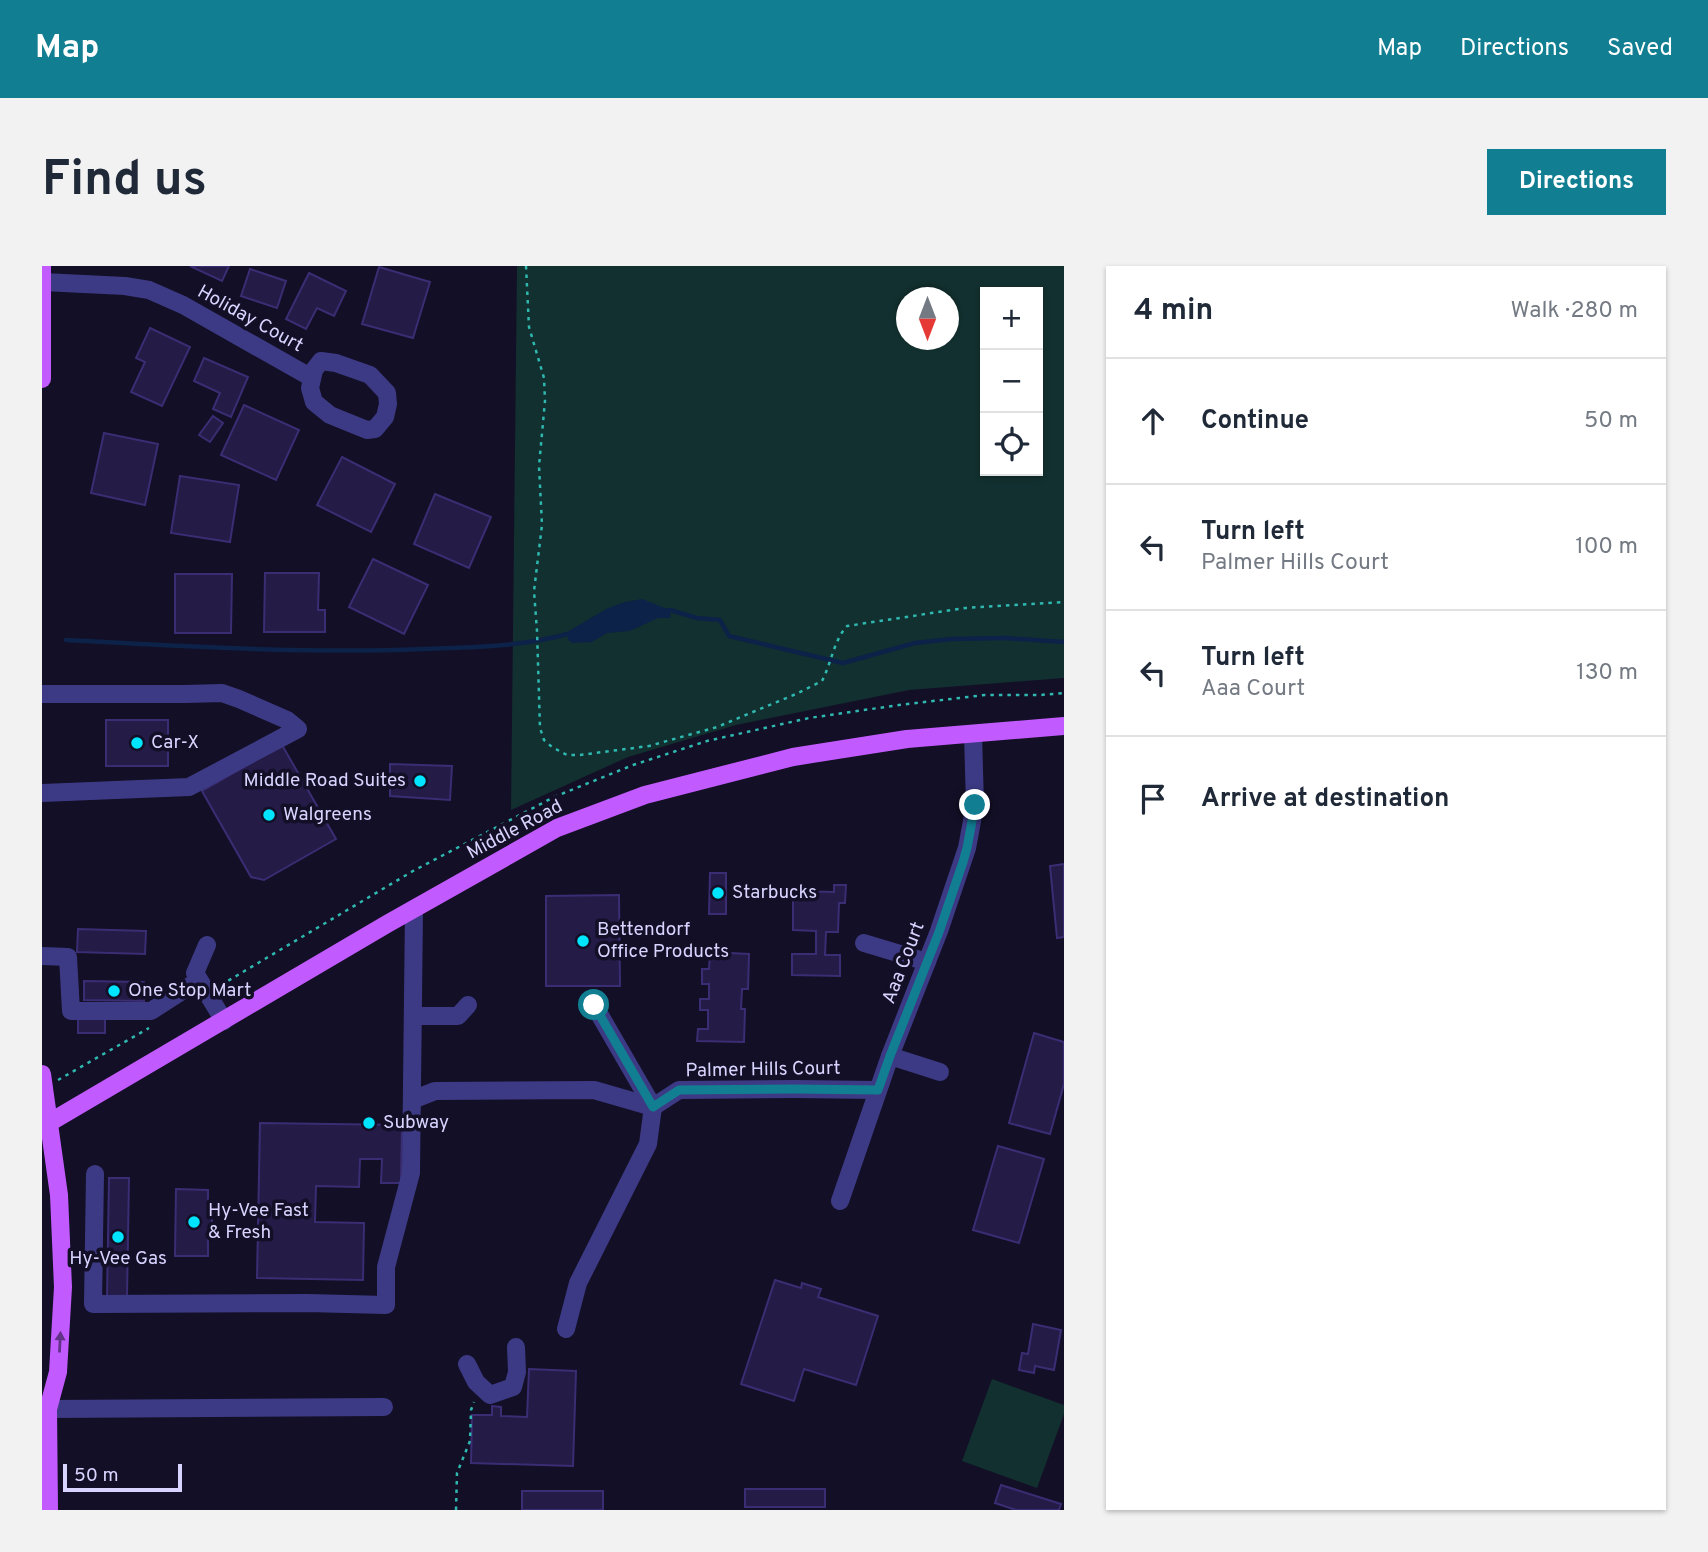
<!DOCTYPE html>
<meta charset="utf-8">
<style>
body{margin:0;font-family:Overpass,sans-serif;background:#f2f2f3;color:#1f2937}
.controls{position:absolute;right:21px;top:21px;display:grid;overflow:hidden;border-radius:0px;box-shadow:0 2px 5px #0004}
.controls button{width:63px;height:63px;display:grid;place-items:center;padding:0;border:0;border-bottom:2px solid #e0e1e3;background:#fff;color:#1f2937;font:35px sans-serif}
.compass{position:absolute;left:854px;top:21px;width:63px;height:63px;border-radius:50%;background:#fff;box-shadow:0 2px 5px #0004;rotate:180deg}
.scale{position:absolute;left:21px;bottom:18px;width:119px;box-sizing:border-box;padding-left:7px;border:4px solid #d9d4ff;border-top:0;font-size:19px;line-height:24px;white-space:nowrap;color:#d9d4ff;-webkit-text-stroke:5px #130f26;paint-order:stroke}
.stop{position:absolute;width:21px;height:21px;margin:-16px;border:5px solid #117e91;border-radius:50%;background:#fff}
.stop.end{background:#117e91;border-color:#fff;box-shadow:0 2px 7px #0008}
.list{margin:0;padding:0;list-style:none}
h2{display:flex;justify-content:space-between;align-items:center;height:91px;margin:0;padding:0 28px;font-size:30px}
h2 small{font-size:23px;font-weight:400;color:#747a83}
.list li{display:grid;grid-template-columns:46px 1fr auto;gap:21px;align-items:center;box-sizing:border-box;height:126px;padding:0 28px;border-top:2px solid #e0e1e3}
.list b{display:block;font-size:26px;white-space:nowrap}
.list p{margin:0;font-size:23px;white-space:nowrap;color:#747a83}
.list em{font-size:23px;font-style:normal;color:#747a83}
.icon{flex:none;width:38px;height:38px;fill:none;stroke:currentColor;stroke-width:2;stroke-linecap:round;stroke-linejoin:round}
.map{position:relative;flex:none;width:1022px;height:1244px;overflow:hidden;border-radius:0px}
header{display:flex;align-items:center;gap:42px;box-sizing:border-box;height:98px;padding:0 35px;background:#117e91;color:#fff}
header strong{font-size:33px}
nav{display:flex;gap:38px;margin-inline-start:auto;font-size:24px}
.intro{display:flex;align-items:center;justify-content:space-between;box-sizing:border-box;height:168px;padding:0 42px}
h1{margin:0;font-size:49px}
.button{padding:18px 32px;border-radius:0px;background:#117e91;color:#fff;font-size:24px;font-weight:700}
main{display:flex;gap:42px;padding:0 42px}
aside{flex:1;background:#fff;border-radius:0px;box-shadow:0 2px 5px #0004}
.map>svg:first-child{display:block}
.green{fill:#12302f;fill-rule:evenodd}
.water{fill:#0c2248}
.lines{fill:none;stroke-linecap:round;stroke-linejoin:round}
.stream{stroke:#0c2248;stroke-width:4.5}
.building{fill:#241b47;stroke:#3b2d73;stroke-width:2}
.path{stroke:#2fb8b0;stroke-width:2.5;stroke-dasharray:3.5 5;stroke-linecap:butt}
.minor{stroke:#3d3a85;stroke-width:18}
.major{stroke:#c25bff;stroke-width:18}
.oneway{fill:#623188}
.route{stroke:#117e91;stroke-width:9}
.poi-dot{fill:#00e5ff;stroke:#130f26;stroke-width:2.5}
.labels{text-anchor:middle;dominant-baseline:central;stroke-width:7;stroke-linejoin:round;paint-order:stroke}
.street-label{font-size:19px;fill:#d9d4ff;stroke:#130f26}
.poi-label{font-size:19px;fill:#d9d4ff;stroke:#130f26;text-anchor:start}
</style>
<header>
<strong>Map</strong>
<nav><a>Map</a><a>Directions</a><a>Saved</a></nav>
</header>
<div class="intro"><h1>Find us</h1><a class="button">Directions</a></div>
<main>
<div class="map">
<svg width="1022" height="1244" viewBox="0 0 1022 1244">
<rect width="100%" height="100%" fill="#130f26"/>
<g class="green">
<path d="M475,0H1022V412L867,424L694,459L586,491L469,544ZM943,26H996V205H943ZM864,32H906V74H864Z"/>
<polygon points="950,1113 1022,1139 1022,1148 995,1222 920,1195"/>
</g>
<polygon class="water" points="600,333 628,344 629,352 616,352 588,365 565,367 550,376 531,377 526,374 525,366 566,342 583,336"/>
<g class="lines">
<g class="stream">
<polyline points="623,345 628,344 655,352 678,354 687,370 801,397 873,377 910,373 963,372 1022,376"/>
<path d="M24,374C143,380 262,388 381,383C431,381 481,381 529,367"/>
</g>
</g>
<g class="building">
<polygon points="148,0 187,0 180,15"/>
<polygon points="337,1 388,16 371,72 320,58"/>
<polygon points="208,3 244,15 235,42 199,30"/>
<polygon points="267,7 304,25 292,50 275,42 264,63 244,53"/>
<polygon points="108,62 148,81 120,140 89,126 103,96 94,92"/>
<polygon points="162,92 206,111 189,151 171,143 178,127 152,115"/>
<polygon points="202,139 257,164 234,214 179,189"/>
<polygon points="171,150 181,157 168,176 157,169"/>
<polygon points="62,167 116,178 103,239 49,227"/>
<polygon points="300,191 353,218 329,266 275,239"/>
<polygon points="138,210 197,219 188,276 129,267"/>
<polygon points="393,228 449,251 427,302 372,278"/>
<polygon points="331,293 386,319 362,368 307,341"/>
<polygon points="223,307 277,307 276,344 283,344 283,366 222,366"/>
<polygon points="133,308 190,308 189,367 133,367"/>
<rect x="64" y="454" width="62" height="46"/>
<polygon points="240,479 294,573 222,614 209,611 160,525"/>
<polygon points="348,498 410,500 408,534 348,530"/>
<polygon points="1022,598 1022,671 1015,672 1008,600"/>
<polygon points="668,607 684,607 684,648 667,648"/>
<polygon points="792,619 804,619 803,637 797,637 796,666 784,666 783,689 798,689 798,710 750,709 750,688 774,688 774,665 751,664 751,625 792,626"/>
<polygon points="577,629 578,720 504,720 504,630"/>
<polygon points="36,663 104,665 103,688 35,686"/>
<polygon points="668,686 707,688 706,723 700,723 699,743 703,743 702,776 655,775 656,763 666,763 666,744 658,744 658,733 667,733 667,718 660,718 660,703 667,703"/>
<polygon points="42,715 102,716 102,735 42,734"/>
<rect x="36" y="752" width="27" height="15"/>
<polygon points="992,767 1022,776 1022,818 1008,868 967,857"/>
<polygon points="218,857 360,859 359,917 339,917 340,893 318,893 317,921 274,920 273,956 322,957 321,1014 215,1012"/>
<polygon points="956,880 1002,893 977,977 931,964"/>
<polygon points="67,912 87,912 85,1031 65,1031"/>
<polygon points="134,923 166,924 166,942 170,943 170,970 166,970 166,990 133,990"/>
<polygon points="733,1014 759,1022 760,1017 779,1023 776,1031 836,1050 814,1119 762,1103 752,1135 699,1118"/>
<polygon points="991,1058 1019,1064 1012,1104 993,1100 992,1107 977,1104 980,1087 986,1088"/>
<polygon points="487,1103 534,1105 531,1200 429,1197 430,1149 450,1149 450,1140 459,1141 459,1150 485,1151"/>
<polygon points="959,1219 1019,1238 1017,1244 974,1244 953,1237"/>
<rect x="703" y="1223" width="80" height="18"/>
<rect x="480" y="1225" width="81" height="19"/>
</g>
<g class="lines">
<g class="path">
<path d="M484,0L487,61L502,112L503,135L497,200L500,259L492,325L495,365L498,462L502,474L510,481L525,489H538L607,480L675,461L754,428L780,415C789,398 792,374 805,360L923,342L1022,336"/>
<polyline points="179,719 371,605 512,531 591,499 665,475 767,452 857,439 943,429 998,429 1022,427"/>
<polyline points="16,814 107,762"/>
<polyline points="414,1244 415,1207 428,1175 429,1144 432,1136"/>
</g>
<g class="minor">
<polyline points="1,16 83,20 107,24 141,39 270,112"/>
<polygon points="279,95 294,97 328,109 345,127 346,138 343,151 333,163 325,164 288,149 272,136 268,122 272,104"/>
<polyline points="0,428 143,428 180,427 197,433 245,454 256,463 147,521 0,527"/>
<polyline points="822,677 885,696"/>
<polyline points="165,679 153,707 182,755"/>
<polyline points="0,690 26,691 29,745 109,745 157,714"/>
<polyline points="371,750 416,750 426,739"/>
<polyline points="848,790 898,806"/>
<polyline points="370,834 393,825 552,824 611,841"/>
<polyline points="611,841 637,824 753,823 836,824"/>
<polyline points="53,908 51,1038 265,1037 344,1039 344,1001 369,907 372,643"/>
<polyline points="798,935 848,790 897,665 925,582 933,539 931,468"/>
<polyline points="524,1063 536,1017 606,878 611,841 552,739"/>
<polyline points="425,1098 434,1116 448,1129 471,1121 475,1106 474,1081"/>
<polyline points="6,1143 342,1141"/>
</g>
<g class="major">
<polyline points="0,113 0,0"/>
<polyline points="0,808 17,929 21,1021 16,1106 6,1143 7,1244"/>
<polyline points="0,861 345,658 515,562 603,529 751,491 865,473 1022,460"/>
</g>
</g>
<defs><path id="oneway-solid" d="M-6-.8H1V-3.2L6.5 0L1 3.2V.8H-6Z" transform="scale(1.75)"/></defs>
<use class="oneway" href="#oneway-solid" transform="translate(18 1076) rotate(-87)"/>
<g class="lines">
<polyline class="route" points="552,739 611,841 637,824 753,823 836,824 848,790 897,666 921,596 925,582 933,539"/>
</g>
<g class="poi-dot">
<circle cx="95" cy="477" r="7"/>
<circle cx="378" cy="515" r="7"/>
<circle cx="227" cy="549" r="7"/>
<circle cx="676" cy="627" r="7"/>
<circle cx="541" cy="675" r="7"/>
<circle cx="72" cy="725" r="7"/>
<circle cx="327" cy="857" r="7"/>
<circle cx="152" cy="956" r="7"/>
<circle cx="76" cy="971" r="7"/>
</g>
<g class="labels">
<g class="street-label">
<text transform="translate(208 53) rotate(29)">Holiday Court</text>
<text transform="translate(473 564) rotate(-28)">Middle Road</text>
<text transform="translate(862 697) rotate(-69)">Aaa Court</text>
<text transform="translate(721 804) rotate(-1)">Palmer Hills Court</text>
</g>
<g class="poi-label">
<text x="109" y="477">Car-X</text>
<text x="364" y="515" text-anchor="end">Middle Road Suites</text>
<text x="241" y="549">Walgreens</text>
<text x="690" y="627">Starbucks</text>
<text x="555" y="664">Bettendorf<tspan x="555" dy="22">Office Products</tspan></text>
<text x="86" y="725">One Stop Mart</text>
<text x="341" y="857">Subway</text>
<text x="166" y="945">Hy-Vee Fast<tspan x="166" dy="22">&amp; Fresh</tspan></text>
<text x="76" y="993" text-anchor="middle">Hy-Vee Gas</text>
</g>
</g>
</svg>
<div class="controls">
<button>+</button>
<button>−</button>
<button><svg class="icon" aria-label="locate" viewBox="0 0 24 24"><circle cx="12" cy="12" r="6"/><path d="M12 2v4M12 18v4M2 12h4M18 12h4"/></svg></button>
</div>
<svg class="compass" viewBox="-18 -18 36 36"><path d="M0-13l5 13h-10z" fill="#e53935"/><path d="M0 13l5-13h-10z" fill="#747a83"/></svg>
<div class="scale">50 m</div>
<div class="stop" style="left:552px;top:739px"></div>
<div class="stop end" style="left:933px;top:539px"></div>
</div>
<aside>
<h2>4 min<small>Walk · 280 m</small></h2>
<ul class="list">
<li><svg class="icon" aria-label="ahead" viewBox="0 0 24 24"><path d="M12 20V5M6 11l6-6 6 6"/></svg><div><b>Continue</b></div><em>50 m</em></li>
<li><svg class="icon" aria-label="left" viewBox="0 0 24 24"><path d="M17 20v-9H6M10 6l-5 5 5 5"/></svg><div><b>Turn left</b><p>Palmer Hills Court</p></div><em>100 m</em></li>
<li><svg class="icon" aria-label="left" viewBox="0 0 24 24"><path d="M17 20v-9H6M10 6l-5 5 5 5"/></svg><div><b>Turn left</b><p>Aaa Court</p></div><em>130 m</em></li>
<li><svg class="icon" aria-label="arrive" viewBox="0 0 24 24"><path d="M6 21V4h12l-3 4 3 4H6"/></svg><div><b>Arrive at destination</b></div></li>
</ul>
</aside>
</main>
